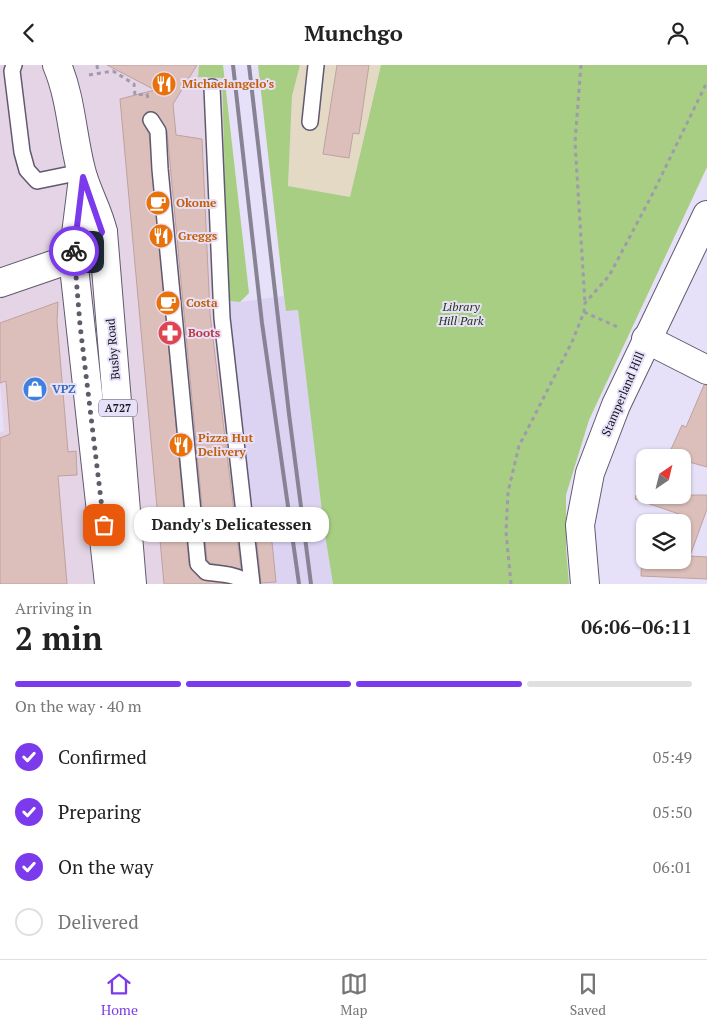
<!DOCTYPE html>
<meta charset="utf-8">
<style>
:root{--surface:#fff;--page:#f6f6f6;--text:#222;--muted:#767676;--line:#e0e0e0;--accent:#7c3aed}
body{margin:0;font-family:"PT Serif",serif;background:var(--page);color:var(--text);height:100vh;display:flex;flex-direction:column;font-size:19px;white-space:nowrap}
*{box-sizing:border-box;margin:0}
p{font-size:16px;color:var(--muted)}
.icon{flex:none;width:28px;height:28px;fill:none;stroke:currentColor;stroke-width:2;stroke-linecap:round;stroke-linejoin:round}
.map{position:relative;height:519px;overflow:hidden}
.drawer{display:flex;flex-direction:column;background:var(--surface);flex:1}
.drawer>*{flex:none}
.needle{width:32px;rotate:35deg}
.tools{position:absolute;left:636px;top:384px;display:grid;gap:10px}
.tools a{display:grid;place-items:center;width:55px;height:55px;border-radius:10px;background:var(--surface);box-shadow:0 1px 4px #0004;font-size:25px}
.pin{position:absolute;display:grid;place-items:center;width:42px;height:42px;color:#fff;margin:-21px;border-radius:10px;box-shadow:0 2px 8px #0006}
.courier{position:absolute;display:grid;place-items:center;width:50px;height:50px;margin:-25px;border:4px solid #7c3aed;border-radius:50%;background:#fff;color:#222;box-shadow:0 1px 6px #0007}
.bubble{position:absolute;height:35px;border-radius:15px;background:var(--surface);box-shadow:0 1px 4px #0004;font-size:16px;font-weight:800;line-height:35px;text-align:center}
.headline em{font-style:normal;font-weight:800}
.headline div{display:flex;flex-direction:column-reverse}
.headline{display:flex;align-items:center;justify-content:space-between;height:85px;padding:0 15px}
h1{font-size:32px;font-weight:800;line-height:38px}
.bar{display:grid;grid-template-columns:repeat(4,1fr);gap:8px 5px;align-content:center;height:60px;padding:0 15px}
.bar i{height:6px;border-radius:4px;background:var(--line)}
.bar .on{background:var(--accent)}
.bar p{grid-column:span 4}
ol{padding:0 15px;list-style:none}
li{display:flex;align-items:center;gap:15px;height:55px}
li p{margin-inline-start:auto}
li .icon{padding:5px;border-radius:50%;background:var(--accent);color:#fff;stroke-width:4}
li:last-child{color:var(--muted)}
li i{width:28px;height:28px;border:2px solid var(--line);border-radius:50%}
header{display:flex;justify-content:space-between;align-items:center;height:65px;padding:0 15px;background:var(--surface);font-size:22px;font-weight:800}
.menu{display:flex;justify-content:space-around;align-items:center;height:70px;border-top:1px solid var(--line);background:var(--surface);font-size:14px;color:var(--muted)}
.menu a{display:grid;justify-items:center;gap:2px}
.menu .on{color:var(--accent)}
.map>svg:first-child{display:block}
.commercial{fill:#e4d4e6}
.industrial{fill:#e3d9c5}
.built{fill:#dcd3f3}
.green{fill:#a7ce82}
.building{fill:#dcbfba;stroke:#bea29e}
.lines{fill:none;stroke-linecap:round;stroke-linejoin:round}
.service-casing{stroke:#605a6f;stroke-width:18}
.minor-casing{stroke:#605a6f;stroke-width:30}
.tertiary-casing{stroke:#605a6f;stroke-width:30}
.primary-casing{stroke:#605a6f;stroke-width:30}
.path{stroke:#9f9aad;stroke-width:3;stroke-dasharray:4 4;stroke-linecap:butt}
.service{stroke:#fff;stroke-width:15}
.minor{stroke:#fff;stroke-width:28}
.tertiary{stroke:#fff;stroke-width:28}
.primary{stroke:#fff;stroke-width:28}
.rail{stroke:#888394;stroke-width:4}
.done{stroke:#5f5b69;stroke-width:5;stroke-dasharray:0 9}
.route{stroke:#7c3aed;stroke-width:6}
.labels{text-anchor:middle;stroke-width:4;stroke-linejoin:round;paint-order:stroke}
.shield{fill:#e7e0f9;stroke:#55515e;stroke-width:1}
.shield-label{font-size:11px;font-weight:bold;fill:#16141c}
.food-label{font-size:12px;font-weight:bold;fill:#c56008;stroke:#e7e0f9;text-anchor:start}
.park-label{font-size:12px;font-style:italic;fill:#1f2f0c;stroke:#e7e0f9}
.health-label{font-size:12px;font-weight:bold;fill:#be3a42;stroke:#e7e0f9;text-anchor:start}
.street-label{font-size:12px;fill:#16141c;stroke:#e7e0f9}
.shop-label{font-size:12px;font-weight:bold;fill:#366cbe;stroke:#e7e0f9;text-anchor:start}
</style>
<header><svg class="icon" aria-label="back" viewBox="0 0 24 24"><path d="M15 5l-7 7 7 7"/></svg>Munchgo<svg class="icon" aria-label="person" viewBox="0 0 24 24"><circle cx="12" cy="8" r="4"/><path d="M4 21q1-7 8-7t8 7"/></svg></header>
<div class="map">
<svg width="707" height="519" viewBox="0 0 707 519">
<rect width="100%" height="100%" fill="#e7e0f9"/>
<!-- commercial -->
<path class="commercial" d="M0,0H199L198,12L222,13L228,225L259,519H0V367L4,366L0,318Z"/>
<!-- industrial -->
<path class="industrial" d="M300,0H381L350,132L288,121L292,31Z"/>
<!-- built -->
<path class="built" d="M284,231L286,246L298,245L324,464L333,519H259L229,236L240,237Z"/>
<!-- green -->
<g class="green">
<path d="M199,0H223L249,228L240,237L229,236L228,225L222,13L198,12Z"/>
<path d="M258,0H300L292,31L288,121L350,132L381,0H707V102L589,355L566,430V483L569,519H333L324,464L298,245L286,246L284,231Z"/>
</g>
<!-- building -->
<g class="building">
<path d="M107,0H197L173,39L176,70L202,74L210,249L241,504L210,498L207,495L167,66L155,47H146L142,56L149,69L189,500L200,514L226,519H164L120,34L155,25Z"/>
<path d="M337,0H369L359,69L353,68L349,93L323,89Z"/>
<path d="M58,237L57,256L68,387L76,386L77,410L58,411L67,519H0V373L10,369L6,316L0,318V258Z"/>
<path d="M704,320H707V402L682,395V392L668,391L682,360L686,362Z"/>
<path d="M636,430H707V444L690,491L707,492V514L641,511L642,488L645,489V495H682V450L635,434Z"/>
<path d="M270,457L276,517L261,518L255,458Z"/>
</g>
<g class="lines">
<defs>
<g id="service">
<path d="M14,0L12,6L22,87L27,105L37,116L81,107"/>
<path d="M212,22L222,253L252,519"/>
<path d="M151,55L158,66L160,104L198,499L206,507C220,509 238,509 249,519"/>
<path d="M310,57L316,0"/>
</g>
<g id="minor">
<path d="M646,274L707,305"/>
<path d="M585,519L580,460L590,408L616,340L707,150"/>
</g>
<path id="tertiary" d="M0,218L73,193L92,182L103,167"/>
<g id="primary">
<path d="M57,0C71,33 72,70 81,105C86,126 98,145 103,167L132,519"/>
<path d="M83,113L73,193L109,519"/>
</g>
</defs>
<!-- service casing -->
<use href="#service" class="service-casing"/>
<!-- minor casing -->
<use href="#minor" class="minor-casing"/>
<!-- tertiary casing -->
<use href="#tertiary" class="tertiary-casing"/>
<!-- primary casing -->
<use href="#primary" class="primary-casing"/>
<!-- path -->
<g class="path">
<path d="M97,0L98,8"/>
<path d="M581,0L575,77L585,238"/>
<path d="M89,10L113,6L134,19L135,30L147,29L148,33"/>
<path d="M584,247L620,263"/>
<path d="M511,519L506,467L508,427L519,381L572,277L584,247L585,238L609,211L653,128L707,17"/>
</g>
<!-- service -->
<use href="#service" class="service"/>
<!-- minor -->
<use href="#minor" class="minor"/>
<!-- tertiary -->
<use href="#tertiary" class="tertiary"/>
<!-- primary -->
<use href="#primary" class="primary"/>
<!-- rail -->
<g class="rail">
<path d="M233,0L262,258L299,519"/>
<path d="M249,0L289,349L311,519"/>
</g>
</g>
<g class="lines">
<!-- done -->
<path class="done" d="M74,186L80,260L104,460"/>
<!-- route -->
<path class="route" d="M74,186L83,112L102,167L92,182L83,187"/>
</g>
<!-- icons -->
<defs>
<symbol id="restaurant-disc" viewBox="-11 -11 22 22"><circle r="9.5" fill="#e8710a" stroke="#e7e0f9"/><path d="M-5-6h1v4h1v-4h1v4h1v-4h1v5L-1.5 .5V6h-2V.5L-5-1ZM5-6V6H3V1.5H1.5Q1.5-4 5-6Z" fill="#fff"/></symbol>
<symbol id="cafe-disc" viewBox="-11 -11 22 22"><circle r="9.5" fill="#e8710a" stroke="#e7e0f9"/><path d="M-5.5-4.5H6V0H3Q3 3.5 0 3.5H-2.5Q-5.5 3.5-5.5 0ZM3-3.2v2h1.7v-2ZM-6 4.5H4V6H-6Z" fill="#fff"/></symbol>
<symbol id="pharmacy-disc" viewBox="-11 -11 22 22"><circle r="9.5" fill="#e0444e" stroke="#e7e0f9"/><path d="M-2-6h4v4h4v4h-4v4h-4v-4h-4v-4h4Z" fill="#fff"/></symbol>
<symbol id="shop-disc" viewBox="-11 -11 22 22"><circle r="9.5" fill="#3f7fe0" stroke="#e7e0f9"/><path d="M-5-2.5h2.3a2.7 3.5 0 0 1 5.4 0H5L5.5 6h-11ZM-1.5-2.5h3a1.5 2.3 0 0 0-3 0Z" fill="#fff"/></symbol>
</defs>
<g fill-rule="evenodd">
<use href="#restaurant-disc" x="150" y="5" width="28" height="28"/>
<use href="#cafe-disc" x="144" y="124" width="28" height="28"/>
<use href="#restaurant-disc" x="147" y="157" width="28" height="28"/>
<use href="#cafe-disc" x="154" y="224" width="28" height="28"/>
<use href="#pharmacy-disc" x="156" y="254" width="28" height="28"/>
<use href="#shop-disc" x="21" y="310" width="28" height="28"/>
<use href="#restaurant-disc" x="167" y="366" width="28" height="28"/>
</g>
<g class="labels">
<!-- shield labels -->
<rect class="shield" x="99" y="334.5" width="38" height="17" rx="4"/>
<g class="shield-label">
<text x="118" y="347">A727</text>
</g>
<!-- food labels -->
<g class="food-label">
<text x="182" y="23">Michaelangelo's</text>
<text x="176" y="142">Okome</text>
<text x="178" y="175">Greggs</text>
<text x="186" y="242">Costa</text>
<text x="198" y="377">Pizza Hut<tspan x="198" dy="14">Delivery</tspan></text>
</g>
<!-- park labels -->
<g class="park-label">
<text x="461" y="246">Library<tspan x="461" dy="14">Hill Park</tspan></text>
</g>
<!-- health labels -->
<g class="health-label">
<text x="188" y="272">Boots</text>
</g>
<!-- street labels -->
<g class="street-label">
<text transform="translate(113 284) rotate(-95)" y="4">Busby Road</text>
<text transform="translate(623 329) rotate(-67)" y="4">Stamperland Hill</text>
</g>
<!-- shop labels -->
<g class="shop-label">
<text x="52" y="328">VPZ</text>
</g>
</g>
</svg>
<div class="tools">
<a><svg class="needle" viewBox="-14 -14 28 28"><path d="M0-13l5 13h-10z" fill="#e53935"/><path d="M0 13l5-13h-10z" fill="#767676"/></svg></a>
<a><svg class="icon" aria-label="layers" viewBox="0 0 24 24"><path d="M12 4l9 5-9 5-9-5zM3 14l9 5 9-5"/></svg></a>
</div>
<div class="pin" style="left:104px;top:460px;background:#ea580c"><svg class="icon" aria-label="bag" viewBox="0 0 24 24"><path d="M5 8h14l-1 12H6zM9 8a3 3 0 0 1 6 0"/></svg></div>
<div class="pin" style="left:83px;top:187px;background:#1f2937"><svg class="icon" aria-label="home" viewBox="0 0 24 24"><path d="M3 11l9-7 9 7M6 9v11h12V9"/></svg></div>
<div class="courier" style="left:74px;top:186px"><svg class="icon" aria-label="bike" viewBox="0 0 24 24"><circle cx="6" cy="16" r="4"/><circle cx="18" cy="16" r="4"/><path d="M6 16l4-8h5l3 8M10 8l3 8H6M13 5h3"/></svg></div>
<div class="bubble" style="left:134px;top:442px;width:195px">Dandy's Delicatessen</div>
</div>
<section class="drawer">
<div class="headline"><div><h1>2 min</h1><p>Arriving in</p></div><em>06:06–06:11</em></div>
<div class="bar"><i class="on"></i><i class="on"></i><i class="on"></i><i></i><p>On the way · 40 m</p></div>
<ol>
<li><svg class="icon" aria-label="check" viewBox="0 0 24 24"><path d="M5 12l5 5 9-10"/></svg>Confirmed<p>05:49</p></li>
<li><svg class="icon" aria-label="check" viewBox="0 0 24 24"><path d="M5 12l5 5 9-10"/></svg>Preparing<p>05:50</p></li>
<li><svg class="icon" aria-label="check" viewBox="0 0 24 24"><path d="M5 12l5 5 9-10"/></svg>On the way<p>06:01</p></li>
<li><i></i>Delivered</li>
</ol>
</section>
<nav class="menu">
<a class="on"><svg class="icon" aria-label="home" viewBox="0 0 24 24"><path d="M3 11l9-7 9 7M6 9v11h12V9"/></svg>Home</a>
<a><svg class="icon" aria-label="map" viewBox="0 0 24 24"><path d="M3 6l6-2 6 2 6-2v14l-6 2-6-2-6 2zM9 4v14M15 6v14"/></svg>Map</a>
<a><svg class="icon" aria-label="saved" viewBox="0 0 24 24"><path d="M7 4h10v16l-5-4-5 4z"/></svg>Saved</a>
</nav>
